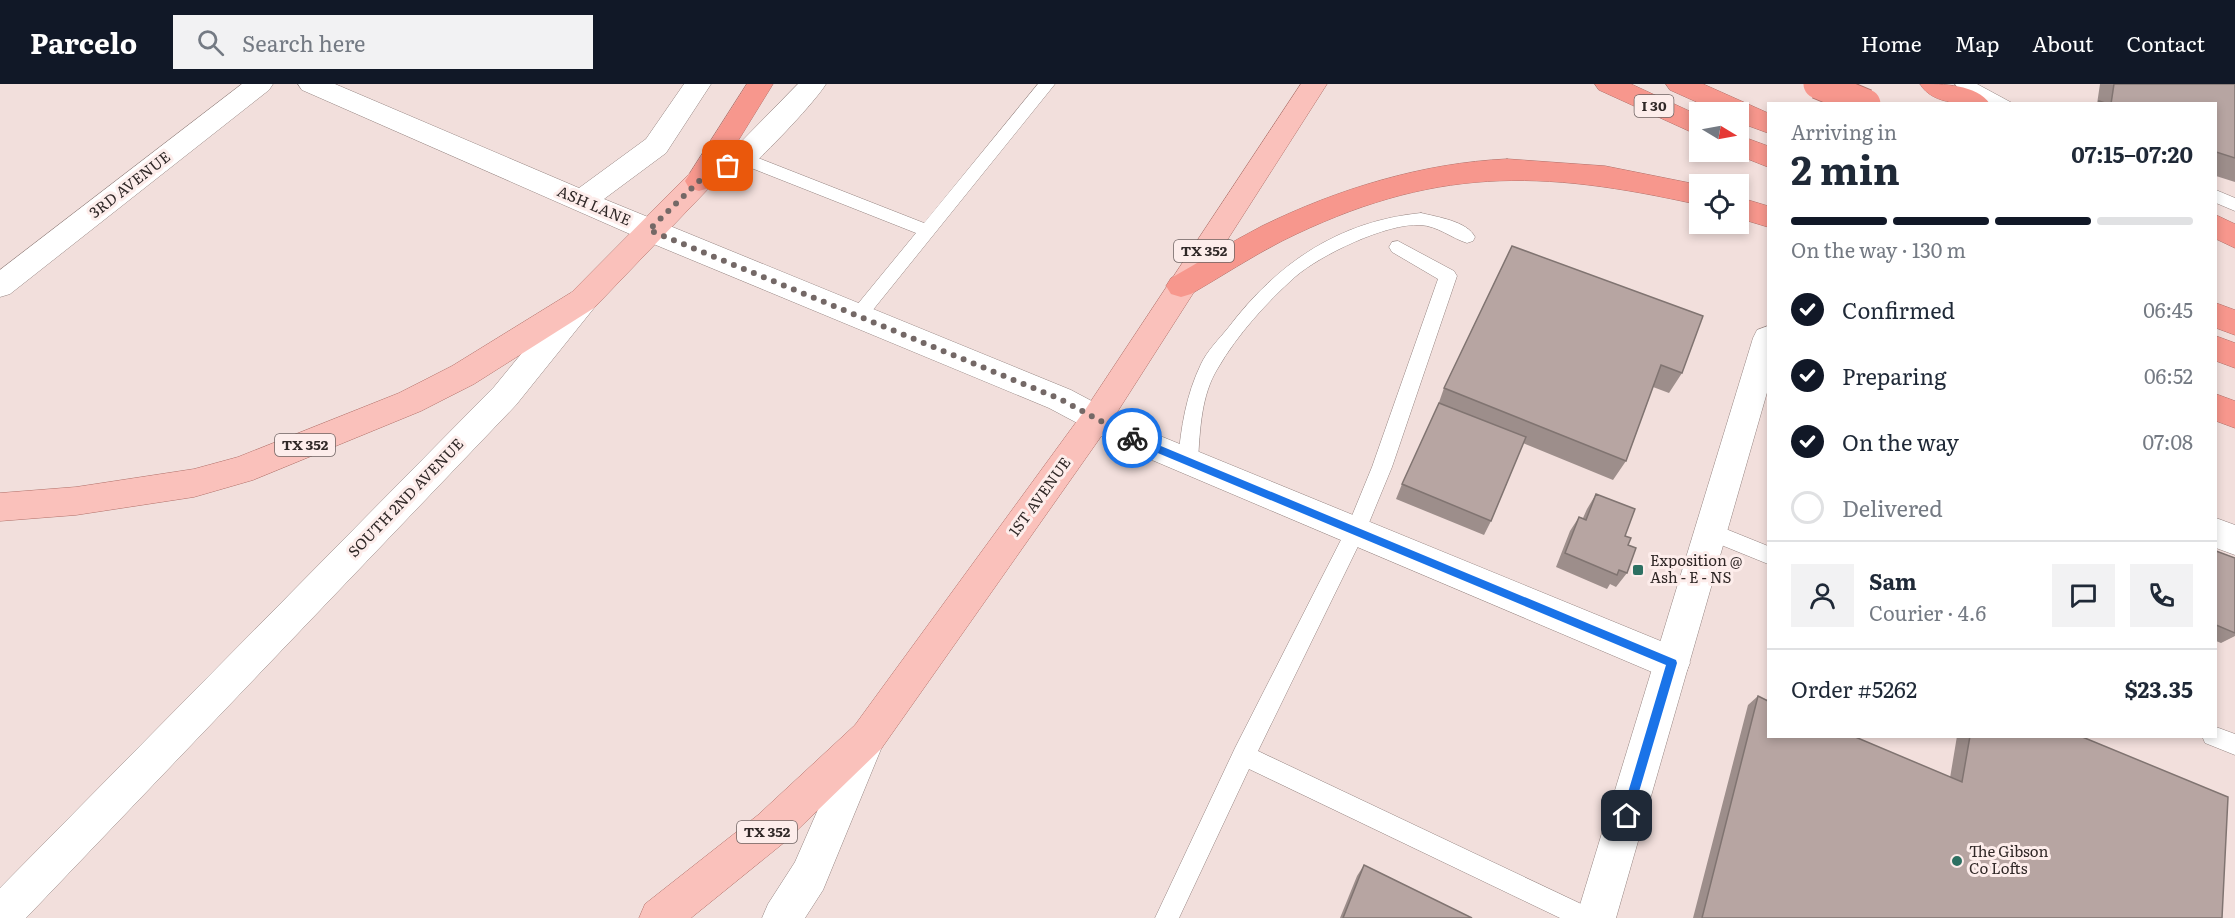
<!DOCTYPE html>
<meta charset="utf-8">
<style>
:root{--surface:#fff;--page:#f2f2f3;--text:#1f2937;--muted:#747a83;--line:#e0e1e3;--accent:#111827}
body{margin:0;font-family:Literata,serif;background:var(--page);color:var(--text);height:100vh;display:flex;flex-direction:column;font-size:22px;white-space:nowrap}
*{box-sizing:border-box;margin:0}
p{font-size:20px;color:var(--muted)}
.icon{flex:none;width:33px;height:33px;fill:none;stroke:currentColor;stroke-width:2;stroke-linecap:round;stroke-linejoin:round}
.map{position:relative;flex:1;overflow:hidden}
.sheet{position:absolute;left:1767px;top:18px;width:450px;height:636px;display:flex;flex-direction:column;background:var(--surface);border-radius:0px;box-shadow:0 3px 9px #0003}
.sheet>*{flex:none}
.needle{width:39px;rotate:100deg}
.fabs{position:absolute;left:1689px;top:18px;display:grid;gap:12px}
.fabs a{display:grid;place-items:center;width:60px;height:60px;border-radius:0px;background:var(--surface);box-shadow:0 3px 9px #0003;font-size:30px}
.pin{position:absolute;display:grid;place-items:center;width:51px;height:51px;color:#fff;margin:-26px;border-radius:12px;box-shadow:0 3px 9px #0006}
.courier{position:absolute;display:grid;place-items:center;width:60px;height:60px;margin:-30px;border:4px solid #1a73e8;border-radius:50%;background:#fff;color:#222;box-shadow:0 2px 8px #0007}
.head em{font-style:normal;font-weight:700}
.head div{display:flex;flex-direction:column-reverse}
.head{display:flex;align-items:center;justify-content:space-between;height:102px;padding:0 24px}
h1{font-size:39px;font-weight:700;line-height:45px}
.bar{display:grid;grid-template-columns:repeat(4,1fr);gap:9px 6px;align-content:center;height:72px;padding:0 24px}
.bar i{height:8px;border-radius:4px;background:var(--line)}
.bar .current{background:var(--accent)}
.bar p{grid-column:span 4}
.line{display:flex;align-items:center;gap:15px;padding:0 24px;border-top:2px solid var(--line)}
.line div{flex:1}
.round{display:grid;place-items:center;flex:none;width:63px;height:63px;border-radius:0px;background:var(--page)}
ol{padding:0 24px;list-style:none}
li{display:flex;align-items:center;gap:18px;height:66px}
li p{margin-inline-start:auto}
li .icon{padding:6px;border-radius:50%;background:var(--accent);color:#fff;stroke-width:4}
li:last-child{color:var(--muted)}
li i{width:33px;height:33px;border:3px solid var(--line);border-radius:50%}
header{display:flex;align-items:center;gap:36px;box-sizing:border-box;height:84px;padding:0 30px;background:var(--accent);color:#fff}
header strong{font-size:28px}
nav{display:flex;gap:33px;margin-inline-start:auto;font-size:21px}
.search{width:420px;height:54px;background:var(--page);display:flex;align-items:center;gap:15px;box-sizing:border-box;padding:0 21px;border-radius:0px;color:var(--muted);font-size:22px}
.map>svg:first-child{display:block}
.lines{fill:none;stroke-linecap:round;stroke-linejoin:round}
.service-casing{stroke:#958481;stroke-width:1}
.minor-casing{stroke:#958481;stroke-width:1}
.secondary-casing{stroke:#958481;stroke-width:1}
.primary-casing{stroke:#b17069;stroke-width:1}
.motorway-casing{stroke:#b17069;stroke-width:1}
.service{fill:#fff;fill-rule:evenodd}
.minor{fill:#fff;fill-rule:evenodd}
.secondary{fill:#fff;fill-rule:evenodd}
.primary{fill:#fac1bb;fill-rule:evenodd}
.motorway{fill:#f7978d;fill-rule:evenodd}
.motorway-bridge-casing{stroke:#b17069;stroke-width:31;stroke-linecap:butt}
.motorway-bridge{stroke:#f7978d;stroke-width:29}
.wall{fill:#9d8e8b}
.building{fill:#b7a5a2;stroke:#807471;stroke-width:1.5}
.route{fill:#1a73e8}
.done{stroke:#746866;stroke-width:6;stroke-dasharray:0 10.8}
.poi-dot{fill:#2d7062;stroke:#fdedeb;stroke-width:2}
.labels{text-anchor:middle;stroke-width:6;stroke-linejoin:round;paint-order:stroke}
.shield{fill:#fdedeb;stroke:#6e6362;stroke-width:1.5}
.shield-label{font-size:14px;font-weight:bold;fill:#302827}
.street-label{font-size:15px;fill:#302827;stroke:#fdedeb}
.poi-label{font-size:15px;fill:#302827;stroke:#fdedeb;text-anchor:start}
</style>
<header>
<strong>Parcelo</strong>
<div class="search"><svg class="icon" aria-label="search" viewBox="0 0 24 24"><circle cx="10" cy="10" r="6"/><path d="M15 15l6 6"/></svg>Search here</div>
<nav><a>Home</a><a>Map</a><a>About</a><a>Contact</a></nav>
</header>
<div class="map">
<svg width="2235" height="834" viewBox="0 0 2235 834">
<rect width="100%" height="100%" fill="#f2dfdc"/>
<g class="lines">
<defs>
<g id="service">
<path d="M1038,0H1055L864,237H852L849,232L852,227L916,149L736,78L734,74L736,70H748L924,139Z"/>
<path d="M1955,0H1977L2014,20H1991L1958,4Z"/>
<path d="M2216,106L2235,114V127L2216,119Z"/>
<path d="M1421,129C1437,133 1467,137 1475,153L1473,157L1467,159C1451,154 1438,142 1420,141C1387,139 1320,171 1295,193C1267,218 1237,251 1218,284C1201,311 1200,346 1198,377L1195,383L1188,385L1181,383L1178,377C1181,343 1186,311 1201,280C1207,267 1219,255 1228,244C1277,179 1339,137 1421,129Z"/>
<path d="M1398,157L1454,187L1457,192L1392,383L1366,446L1258,667L1594,826L1598,834H1560L1249,685L1179,834H1155L1235,664L1347,444L1372,383L1438,195L1392,168L1389,163L1392,158Z"/>
<path d="M1711,439L1768,462V480L1704,454L1701,448L1704,442Z"/>
<path d="M2216,643L2235,650V671L2205,659L2202,652H2216Z"/>
</g>
<g id="minor">
<path d="M242,0H273L269,6L10,210L0,213V186Z"/>
<path d="M298,0H335L579,104L646,55L684,0H711L666,69L604,115L1071,306L1148,347L1685,567L1690,579L1685,591L1672,595L1659,591L1126,365L1049,324L639,154L302,6Z"/>
<path d="M2216,434L2235,441V471L2216,464Z"/>
</g>
<g id="secondary">
<path d="M798,0H826C814,19 771,64 753,80C739,91 706,109 689,104L685,97L689,90L732,67Z"/>
<path d="M583,205L594,208L598,216L594,224L516,321L26,834H0V804L494,303L572,208Z"/>
<path d="M1768,242V305L1616,834H1576L1753,254L1757,246Z"/>
<path d="M868,635L881,641L886,653L823,806L805,834H762L768,820L795,778L855,641Z"/>
</g>
<g id="primary">
<path d="M1301,0H1327L1107,344L881,665L786,757L691,834H639L645,820L758,731L855,641L1085,326Z"/>
<path d="M699,87L709,90L713,97L709,104L594,224L474,300L421,327L253,396L194,413L76,431L0,437V409L76,403L194,385L238,373L399,309L452,282L572,208L689,90Z"/>
</g>
<g id="motorway">
<path d="M747,0H773L709,104L699,107L689,104L685,97Z"/>
<path d="M1595,0H1631L1700,32V52L1599,6Z"/>
<path d="M1666,0H1703L1768,29V49L1738,38V28H1719L1670,6Z"/>
<path d="M1920,0C1942,0 1977,0 1990,20C1967,20 1933,22 1920,0Z"/>
<path d="M1738,51L1768,62V83L1730,68H1738Z"/>
<path d="M1507,75L1605,82L1700,101V121C1539,85 1433,82 1282,157C1251,173 1222,192 1191,210L1181,213L1171,210L1166,202L1171,194C1201,177 1231,158 1262,142C1338,105 1422,79 1507,75Z"/>
<path d="M1738,113L1768,122V143L1738,134Z"/>
<path d="M2216,131L2235,140V164L2216,155Z"/>
<path d="M2216,219L2235,226V251L2216,244Z"/>
<path d="M2216,252L2235,259V284L2216,277Z"/>
<path d="M2216,310L2235,317V344L2216,337Z"/>
</g>
</defs>
<!-- service casing -->
<use href="#service" class="service-casing"/>
<!-- minor casing -->
<use href="#minor" class="minor-casing"/>
<!-- secondary casing -->
<use href="#secondary" class="secondary-casing"/>
<!-- primary casing -->
<use href="#primary" class="primary-casing"/>
<!-- motorway casing -->
<use href="#motorway" class="motorway-casing"/>
<!-- service -->
<use href="#service" class="service"/>
<!-- minor -->
<use href="#minor" class="minor"/>
<!-- secondary -->
<use href="#secondary" class="secondary"/>
<!-- primary -->
<use href="#primary" class="primary"/>
<!-- motorway -->
<use href="#motorway" class="motorway"/>
<defs>
<path id="motorway-bridge" d="M1818,0L1866,20"/>
</defs>
<!-- motorway-bridge casing -->
<use href="#motorway-bridge" class="motorway-bridge-casing"/>
<!-- motorway-bridge -->
<use href="#motorway-bridge" class="motorway-bridge"/>
</g>
<!-- wall -->
<g class="wall">
<path d="M2100,0H2235V98L2216,92V20H2097Z"/>
<path d="M1512,162L1682,289L1669,309L1653,303L1626,377L1613,396L1523,359L1491,437L1484,451L1396,415L1402,400L1437,324L1444,304Z"/>
<path d="M1596,410L1625,452L1628,461L1627,489L1616,503L1610,500L1607,505L1556,483L1570,447L1579,433L1583,434L1587,425Z"/>
<path d="M2216,467L2235,474V552L2221,559L2216,557Z"/>
<path d="M1758,612L1950,694L1957,652H2080L2222,834H1693L1748,621Z"/>
<path d="M1364,781L1472,834H1340L1357,792Z"/>
</g>
<!-- building -->
<g class="building">
<path d="M2114,0H2235V74L2216,68V20H2111Z"/>
<path d="M2099,17L2108,20H2099Z"/>
<path d="M1512,162L1703,232L1682,289L1661,281L1626,377L1444,304Z"/>
<path d="M1439,319L1526,353L1491,437L1402,400Z"/>
<path d="M1596,410L1635,425L1625,452L1631,454L1628,461L1636,464L1627,489L1619,486L1617,491L1565,469L1579,433L1586,436Z"/>
<path d="M2216,467L2235,474V549L2216,541Z"/>
<path d="M1758,612L1768,617V652H1853L1962,698L1970,652H2080L2228,713L2222,834H1702Z"/>
<path d="M1364,781L1472,834H1343Z"/>
</g>
<!-- route -->
<path class="route" d="M1132,350L1676,576L1677,579L1631,735H1623L1621,732L1666,581L1129,357L1127,354Z"/>
<g class="lines">
<!-- done -->
<path class="done" d="M728,82L699,97L649,146L1060,315L1132,354"/>
</g>
<!-- markers -->
<g class="poi-dot">
<rect x="1632" y="480" width="12" height="12" rx="3"/>
<circle cx="1957" cy="777" r="6"/>
</g>
<g class="labels">
<!-- shield labels -->
<g class="shield">
<rect x="1634.5" y="11" width="39" height="22" rx="4.5"/>
<rect x="1174" y="156" width="60" height="22" rx="4.5"/>
<rect x="275" y="350" width="60" height="22" rx="4.5"/>
<rect x="737" y="737" width="60" height="22" rx="4.5"/>
</g>
<g class="shield-label">
<text x="1654" y="27">I 30</text>
<text x="1204" y="172">TX 352</text>
<text x="305" y="366">TX 352</text>
<text x="767" y="753">TX 352</text>
</g>
<!-- street labels -->
<g class="street-label">
<text transform="translate(130 101) rotate(-38)" y="5">3RD AVENUE</text>
<text transform="translate(594 122) rotate(23)" y="5">ASH LANE</text>
<text transform="translate(1040 413) rotate(-54)" y="5">1ST AVENUE</text>
<text transform="translate(406 414) rotate(-46)" y="5">SOUTH 2ND AVENUE</text>
</g>
<!-- poi labels -->
<g class="poi-label">
<text x="1650" y="482">Exposition @<tspan x="1650" dy="17">Ash - E - NS</tspan></text>
<text x="1969" y="773">The Gibson<tspan x="1969" dy="17">Co Lofts</tspan></text>
</g>
</g>
</svg>
<div class="fabs">
<a><svg class="needle" viewBox="-14 -14 28 28"><path d="M0-13l5 13h-10z" fill="#e53935"/><path d="M0 13l5-13h-10z" fill="#747a83"/></svg></a>
<a><svg class="icon" aria-label="locate" viewBox="0 0 24 24"><circle cx="12" cy="12" r="6"/><path d="M12 2v4M12 18v4M2 12h4M18 12h4"/></svg></a>
</div>
<div class="pin" style="left:728px;top:82px;background:#ea580c"><svg class="icon" aria-label="bag" viewBox="0 0 24 24"><path d="M5 8h14l-1 12H6zM9 8a3 3 0 0 1 6 0"/></svg></div>
<div class="pin" style="left:1627px;top:732px;background:#1f2937"><svg class="icon" aria-label="home" viewBox="0 0 24 24"><path d="M3 11l9-7 9 7M6 9v11h12V9"/></svg></div>
<div class="courier" style="left:1132px;top:354px"><svg class="icon" aria-label="bike" viewBox="0 0 24 24"><circle cx="6" cy="16" r="4"/><circle cx="18" cy="16" r="4"/><path d="M6 16l4-8h5l3 8M10 8l3 8H6M13 5h3"/></svg></div>
<section class="sheet">
<div class="head"><div><h1>2 min</h1><p>Arriving in</p></div><em>07:15–07:20</em></div>
<div class="bar"><i class="current"></i><i class="current"></i><i class="current"></i><i></i><p>On the way · 130 m</p></div>
<ol>
<li><svg class="icon" aria-label="check" viewBox="0 0 24 24"><path d="M5 12l5 5 9-10"/></svg>Confirmed<p>06:45</p></li>
<li><svg class="icon" aria-label="check" viewBox="0 0 24 24"><path d="M5 12l5 5 9-10"/></svg>Preparing<p>06:52</p></li>
<li><svg class="icon" aria-label="check" viewBox="0 0 24 24"><path d="M5 12l5 5 9-10"/></svg>On the way<p>07:08</p></li>
<li><i></i>Delivered</li>
</ol>
<div class="line" style="height:108px"><a class="round"><svg class="icon" aria-label="person" viewBox="0 0 24 24"><circle cx="12" cy="8" r="4"/><path d="M4 21q1-7 8-7t8 7"/></svg></a><div><b>Sam</b><p>Courier · 4.6</p></div><a class="round"><svg class="icon" aria-label="chat" viewBox="0 0 24 24"><path d="M4 5h16v11H9l-5 4z"/></svg></a><a class="round"><svg class="icon" aria-label="phone" viewBox="0 0 24 24"><path d="M5 4h4l2 5-3 2q2 4 5 5l2-3 5 2v4C11 20 4 13 5 4z"/></svg></a></div>
<div class="line" style="height:78px"><div>Order #5262</div><b>$23.35</b></div>
</section>
</div>
